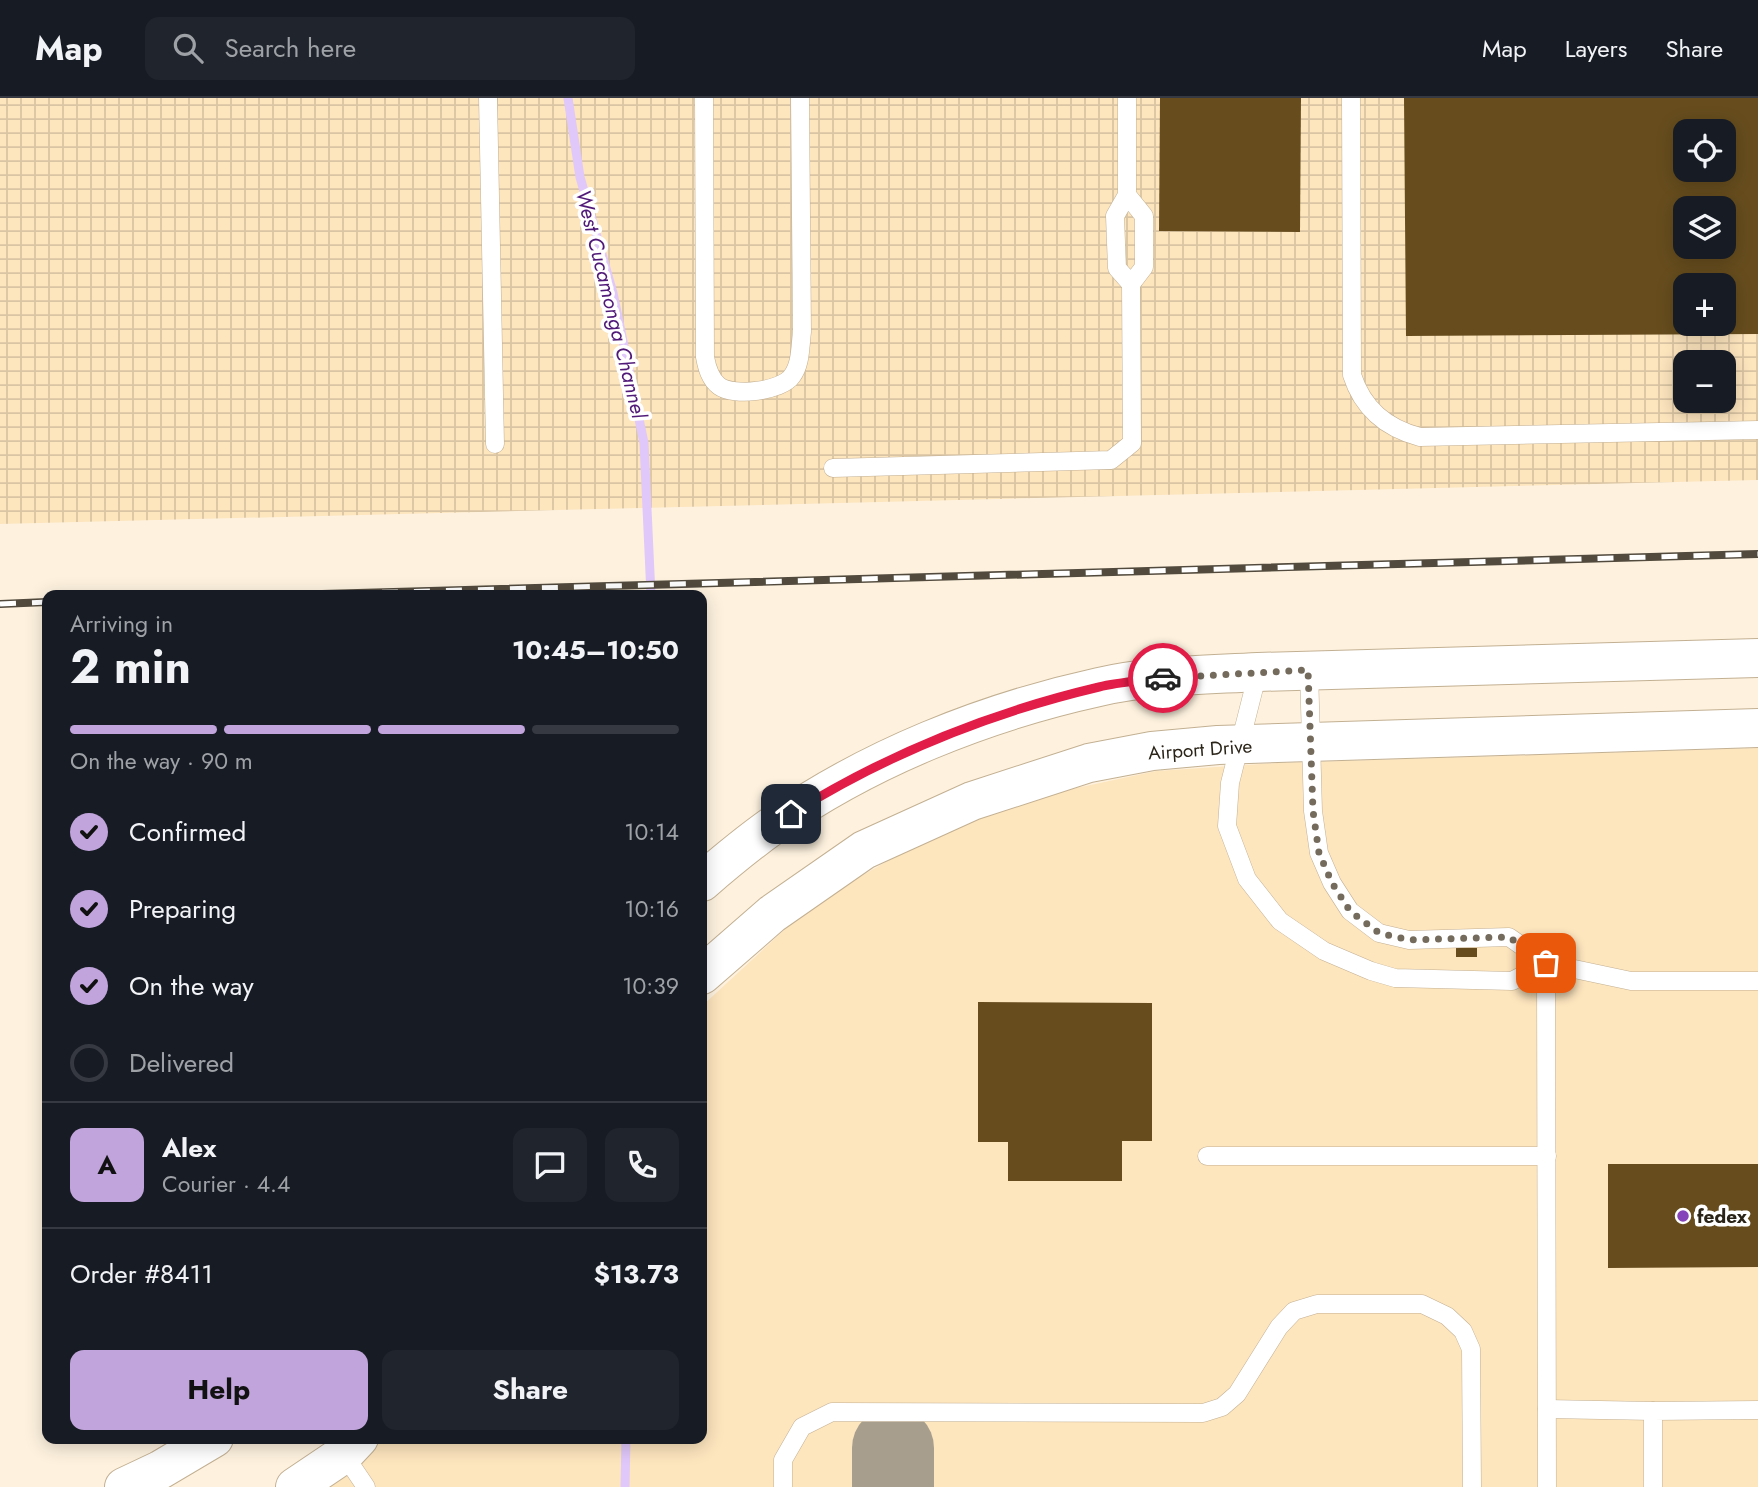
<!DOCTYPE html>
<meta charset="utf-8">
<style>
:root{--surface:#171b24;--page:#20242c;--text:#f1f3f6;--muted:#9ea1a6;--line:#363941;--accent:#c0a4db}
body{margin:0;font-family:Jost,sans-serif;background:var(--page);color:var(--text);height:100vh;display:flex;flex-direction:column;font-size:26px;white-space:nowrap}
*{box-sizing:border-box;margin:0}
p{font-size:23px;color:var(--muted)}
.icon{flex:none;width:38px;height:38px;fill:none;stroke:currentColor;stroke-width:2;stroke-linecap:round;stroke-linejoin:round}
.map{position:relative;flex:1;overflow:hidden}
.panel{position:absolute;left:42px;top:492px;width:665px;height:854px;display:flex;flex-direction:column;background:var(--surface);border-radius:14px;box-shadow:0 4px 18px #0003}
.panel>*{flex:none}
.buttons{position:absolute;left:1673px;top:21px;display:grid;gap:14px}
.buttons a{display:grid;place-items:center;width:63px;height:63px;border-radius:14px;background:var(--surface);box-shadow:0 4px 18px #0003;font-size:35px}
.pin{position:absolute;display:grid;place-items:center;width:60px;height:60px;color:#fff;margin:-30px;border-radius:14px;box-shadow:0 4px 10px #0006}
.courier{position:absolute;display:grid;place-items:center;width:70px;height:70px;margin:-35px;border:5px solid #e11d48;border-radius:50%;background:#fff;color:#222;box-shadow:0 2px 9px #0007}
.head em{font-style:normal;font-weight:700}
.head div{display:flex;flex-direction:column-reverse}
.head{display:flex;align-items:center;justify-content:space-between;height:119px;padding:0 28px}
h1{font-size:46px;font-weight:700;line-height:52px}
.bar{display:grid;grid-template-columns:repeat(4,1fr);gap:10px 7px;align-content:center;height:84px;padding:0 28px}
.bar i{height:9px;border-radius:5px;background:var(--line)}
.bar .current{background:var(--accent)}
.bar p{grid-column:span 4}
.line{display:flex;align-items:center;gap:18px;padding:0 28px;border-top:2px solid var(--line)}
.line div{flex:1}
.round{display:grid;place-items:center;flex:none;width:74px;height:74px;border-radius:14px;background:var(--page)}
ol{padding:0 28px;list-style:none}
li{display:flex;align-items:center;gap:21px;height:77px}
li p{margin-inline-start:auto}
li .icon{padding:7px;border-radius:50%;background:var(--accent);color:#111;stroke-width:4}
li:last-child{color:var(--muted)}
li i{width:38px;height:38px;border:4px solid var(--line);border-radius:50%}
.action{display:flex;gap:14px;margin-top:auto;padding:14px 28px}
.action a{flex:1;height:80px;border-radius:14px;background:var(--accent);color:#111;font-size:28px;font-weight:700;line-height:80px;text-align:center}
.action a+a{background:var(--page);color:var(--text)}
header{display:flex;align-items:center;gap:42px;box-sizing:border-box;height:98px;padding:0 35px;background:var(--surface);border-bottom:2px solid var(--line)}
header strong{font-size:33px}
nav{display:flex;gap:38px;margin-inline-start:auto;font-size:24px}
.search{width:490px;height:63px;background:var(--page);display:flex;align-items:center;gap:18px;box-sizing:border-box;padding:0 24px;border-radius:14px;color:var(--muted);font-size:26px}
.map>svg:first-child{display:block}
.built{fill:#fde5be}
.industrial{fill:url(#industrial-grid);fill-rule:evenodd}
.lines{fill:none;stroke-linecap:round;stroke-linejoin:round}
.stream{stroke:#e0c8fa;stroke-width:9}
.taxiway{stroke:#a89e8e;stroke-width:82}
.building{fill:#674d1e;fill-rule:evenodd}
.lane-casing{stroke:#c3b092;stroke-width:19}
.secondary-casing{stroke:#c3b092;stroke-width:40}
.lane{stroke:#fff;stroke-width:18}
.secondary{stroke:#fff;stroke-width:38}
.rail-casing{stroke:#524a3d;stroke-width:8}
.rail{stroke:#fff;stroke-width:5;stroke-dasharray:16;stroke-linecap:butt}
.done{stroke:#746b5d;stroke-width:7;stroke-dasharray:0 12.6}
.route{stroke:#e11d48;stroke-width:9}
.poi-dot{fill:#8544b9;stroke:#fff;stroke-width:2.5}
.labels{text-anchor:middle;stroke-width:7;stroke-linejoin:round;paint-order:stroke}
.street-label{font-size:19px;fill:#2a2317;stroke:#fff}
.poi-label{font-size:19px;font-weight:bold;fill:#2a2317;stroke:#fff;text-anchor:start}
.water-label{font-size:21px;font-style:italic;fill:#501978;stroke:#fff}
</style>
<header>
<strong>Map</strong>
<div class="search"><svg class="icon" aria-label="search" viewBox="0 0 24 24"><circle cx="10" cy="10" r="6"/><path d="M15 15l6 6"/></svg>Search here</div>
<nav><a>Map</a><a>Layers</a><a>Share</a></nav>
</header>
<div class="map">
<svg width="1758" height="1389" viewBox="0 0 1758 1389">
<defs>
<pattern id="industrial-grid" width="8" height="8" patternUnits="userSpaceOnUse" patternTransform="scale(1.75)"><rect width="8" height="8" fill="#fde5be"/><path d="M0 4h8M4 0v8" fill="none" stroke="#d9c4a3"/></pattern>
</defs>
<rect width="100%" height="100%" fill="#fef2df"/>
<!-- built -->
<path class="built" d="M1758,650V1389H326L381,1341L702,1340V908L795,822L840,790L907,752L982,718L1067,692L1156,673L1277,665Z"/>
<!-- industrial -->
<path class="industrial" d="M0,0H1758V382L0,426ZM1685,33H1724V72H1685ZM1685,110H1724V149H1685ZM1685,187H1724V226H1685ZM1685,264H1724V303H1685Z"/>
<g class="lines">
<!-- stream -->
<g class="stream">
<path d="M568,0L580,79L613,195L644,345L651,497"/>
<path d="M625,1389L626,1340"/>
</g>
<!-- taxiway -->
<path class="taxiway" d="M893,1389V1350"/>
</g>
<!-- building -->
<g class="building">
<path d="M1160,0H1301L1300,134L1159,133Z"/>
<path d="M1404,0H1758V236L1406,238ZM1685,33H1724V72H1685ZM1685,110H1724V149H1685ZM1685,187H1724V226H1685Z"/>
<rect x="1456" y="850" width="21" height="9"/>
<path d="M978,904L1152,905V1043H1122V1083H1008V1044H978Z"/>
<path d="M1608,1066H1758V1169L1608,1170Z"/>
</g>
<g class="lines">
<defs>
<g id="lane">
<path d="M488,0L495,346"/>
<path d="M704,0L705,259C707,270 710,281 719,288C734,299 782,293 792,278C801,266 800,249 802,234L800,0"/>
<path d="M1127,0V97L1115,118L1117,170L1131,186L1144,169V118L1127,97"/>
<path d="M1351,0L1352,277C1363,311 1386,330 1420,339L1758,332"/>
<path d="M833,370L1111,362L1132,345L1131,186"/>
<path d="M1309,572L1313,713L1319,755L1332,785L1350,813L1379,835L1409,842L1509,839L1546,865L1631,883H1758"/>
<path d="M1258,574L1230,685L1227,728L1247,781L1280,823L1324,853L1371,873L1395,880L1512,883L1546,865"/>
<path d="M1546,865L1547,1389"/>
<path d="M1207,1058H1547"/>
<path d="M1547,1311L1653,1313"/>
<path d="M341,1352L366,1389"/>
<path d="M783,1389V1362L802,1329L832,1314L1203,1315L1222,1309L1237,1296L1279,1229L1294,1213L1317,1206H1422L1447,1218L1463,1233L1471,1251L1472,1389"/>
<path d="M1653,1389V1313L1758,1312"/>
</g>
<g id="secondary">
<path d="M702,784C724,765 748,745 772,728C869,660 985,614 1099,589C1151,577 1206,577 1258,574L1758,560"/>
<path d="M702,877L772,816L864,752L972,703L1089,665L1152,653L1218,647L1758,630"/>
<path d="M124,1389L160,1372L214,1340"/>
<path d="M295,1389L344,1356L359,1340"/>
</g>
</defs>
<!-- lane casing -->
<use href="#lane" class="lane-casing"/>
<!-- secondary casing -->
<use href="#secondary" class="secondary-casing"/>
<!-- lane -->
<use href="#lane" class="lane"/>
<!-- secondary -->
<use href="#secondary" class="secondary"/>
<defs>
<g id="rail">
<path d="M286,497L1758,456"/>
<path d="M0,506L47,504"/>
</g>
</defs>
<!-- rail casing -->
<use href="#rail" class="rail-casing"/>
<!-- rail -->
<use href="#rail" class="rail"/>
</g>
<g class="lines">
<!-- done -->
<path class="done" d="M1163,580L1308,572L1313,713L1319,755L1332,785L1350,813L1379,835L1409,842L1509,839L1546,865"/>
<!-- route -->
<path class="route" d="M791,716C887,656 989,615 1099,589C1119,584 1142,583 1163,580"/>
</g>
<!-- markers -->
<circle class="poi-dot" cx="1683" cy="1118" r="7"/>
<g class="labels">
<!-- street labels -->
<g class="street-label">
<text transform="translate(1200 651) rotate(-4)" y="7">Airport Drive</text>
</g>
<!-- poi labels -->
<g class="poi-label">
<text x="1697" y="1125">fedex</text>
</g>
<!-- water labels -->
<g class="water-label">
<text transform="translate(611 206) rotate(76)" y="7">West Cucamonga Channel</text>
</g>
</g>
</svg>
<div class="buttons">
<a><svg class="icon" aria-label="locate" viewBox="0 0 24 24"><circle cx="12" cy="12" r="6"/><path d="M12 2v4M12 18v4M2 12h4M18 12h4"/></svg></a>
<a><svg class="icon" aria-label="layers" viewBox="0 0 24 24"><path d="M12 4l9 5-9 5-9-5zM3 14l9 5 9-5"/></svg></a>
<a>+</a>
<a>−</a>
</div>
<div class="pin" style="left:1546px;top:865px;background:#ea580c"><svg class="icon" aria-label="bag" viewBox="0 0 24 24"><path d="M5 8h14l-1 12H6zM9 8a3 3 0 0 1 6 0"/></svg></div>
<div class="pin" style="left:791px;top:716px;background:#1f2937"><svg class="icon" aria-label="home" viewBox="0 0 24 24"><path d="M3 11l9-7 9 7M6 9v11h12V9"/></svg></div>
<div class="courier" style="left:1163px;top:580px"><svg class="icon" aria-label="car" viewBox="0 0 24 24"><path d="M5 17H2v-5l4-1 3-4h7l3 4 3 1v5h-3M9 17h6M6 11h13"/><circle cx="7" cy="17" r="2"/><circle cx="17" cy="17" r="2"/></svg></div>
<section class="panel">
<div class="head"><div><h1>2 min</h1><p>Arriving in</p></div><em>10:45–10:50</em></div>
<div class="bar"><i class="current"></i><i class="current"></i><i class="current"></i><i></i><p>On the way · 90 m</p></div>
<ol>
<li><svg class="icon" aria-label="check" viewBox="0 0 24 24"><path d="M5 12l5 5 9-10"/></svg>Confirmed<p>10:14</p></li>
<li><svg class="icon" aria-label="check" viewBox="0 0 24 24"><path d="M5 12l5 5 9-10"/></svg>Preparing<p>10:16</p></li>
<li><svg class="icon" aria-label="check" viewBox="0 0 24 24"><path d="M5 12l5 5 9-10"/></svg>On the way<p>10:39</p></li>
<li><i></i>Delivered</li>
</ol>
<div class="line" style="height:126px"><b class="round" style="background:var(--accent);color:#111">A</b><div><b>Alex</b><p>Courier · 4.4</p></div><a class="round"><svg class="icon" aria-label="chat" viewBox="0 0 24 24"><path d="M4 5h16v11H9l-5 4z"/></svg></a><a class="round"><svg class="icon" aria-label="phone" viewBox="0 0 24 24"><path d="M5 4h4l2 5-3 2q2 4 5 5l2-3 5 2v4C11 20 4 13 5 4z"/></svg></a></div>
<div class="line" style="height:91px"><div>Order #8411</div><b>$13.73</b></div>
<div class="action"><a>Help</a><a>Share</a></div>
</section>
</div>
